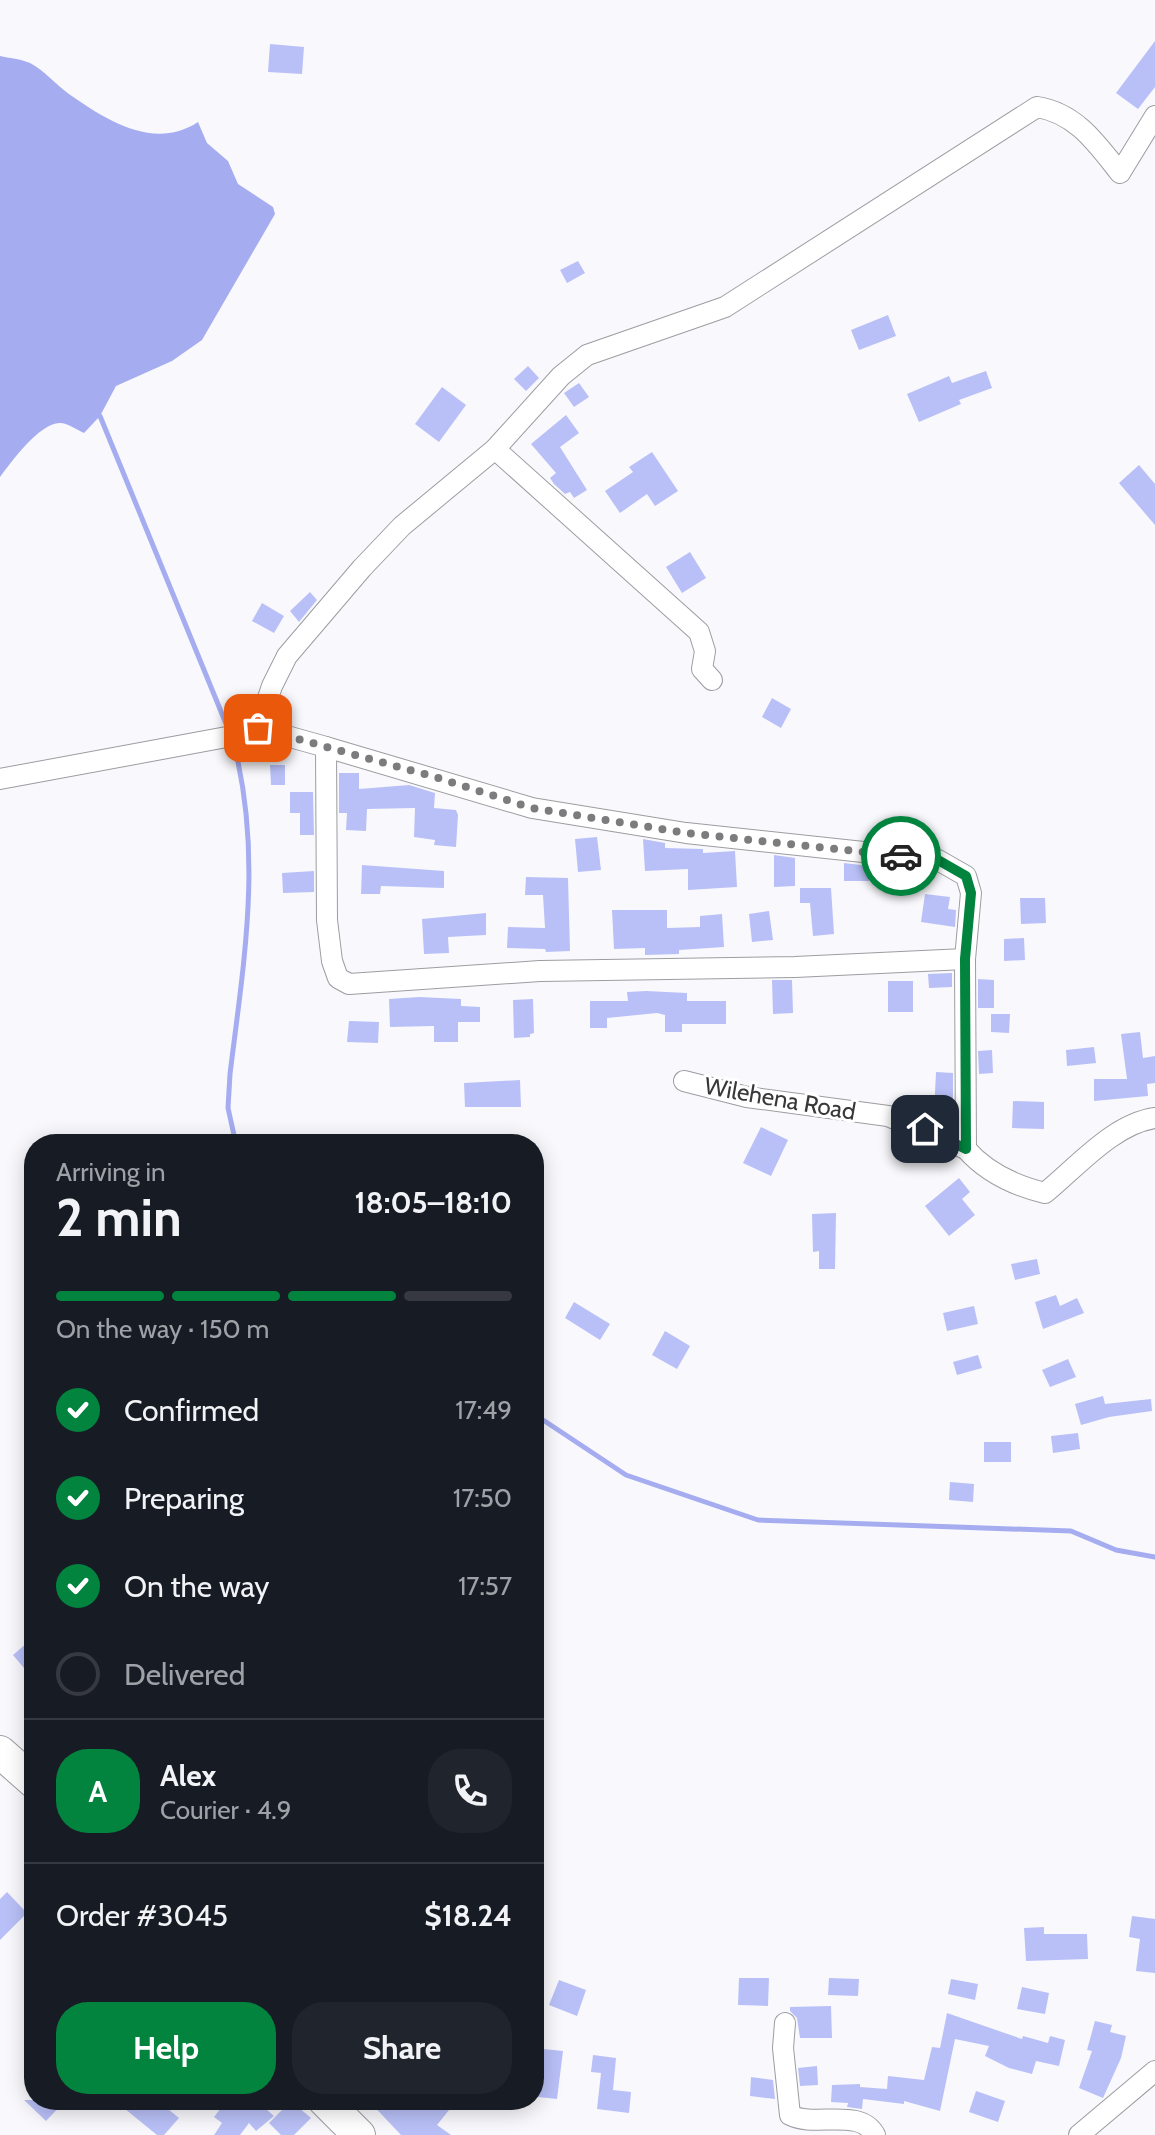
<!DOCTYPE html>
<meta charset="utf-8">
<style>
:root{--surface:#171b24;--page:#20242c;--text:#f1f3f6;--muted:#9ea1a6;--line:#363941;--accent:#02843f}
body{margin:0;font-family:Cabin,sans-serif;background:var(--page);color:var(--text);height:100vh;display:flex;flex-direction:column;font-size:30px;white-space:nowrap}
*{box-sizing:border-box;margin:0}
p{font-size:26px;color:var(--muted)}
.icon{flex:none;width:44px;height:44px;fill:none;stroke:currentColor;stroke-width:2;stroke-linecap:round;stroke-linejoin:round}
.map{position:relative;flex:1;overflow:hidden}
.details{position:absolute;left:24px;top:1134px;width:520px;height:976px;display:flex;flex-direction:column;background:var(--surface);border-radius:32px;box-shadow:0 4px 20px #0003}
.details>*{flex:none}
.pin{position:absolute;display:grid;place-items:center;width:68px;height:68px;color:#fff;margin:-34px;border-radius:16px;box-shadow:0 4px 12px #0006}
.courier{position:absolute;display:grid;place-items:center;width:80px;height:80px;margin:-40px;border:6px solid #02843f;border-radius:50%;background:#fff;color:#222;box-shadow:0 2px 10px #0007}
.head em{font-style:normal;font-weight:800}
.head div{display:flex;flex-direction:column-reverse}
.head{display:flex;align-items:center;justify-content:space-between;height:136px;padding:0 32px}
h1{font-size:52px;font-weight:800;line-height:60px}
.bar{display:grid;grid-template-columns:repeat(4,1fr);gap:12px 8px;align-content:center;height:96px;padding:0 32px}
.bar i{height:10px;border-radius:6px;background:var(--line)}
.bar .active{background:var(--accent)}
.bar p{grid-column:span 4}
.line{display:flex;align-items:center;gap:20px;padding:0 32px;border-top:2px solid var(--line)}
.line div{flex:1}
.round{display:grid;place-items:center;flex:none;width:84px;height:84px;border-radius:32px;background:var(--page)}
ol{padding:0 32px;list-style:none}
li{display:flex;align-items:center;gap:24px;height:88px}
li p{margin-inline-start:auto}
li .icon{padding:8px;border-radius:50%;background:var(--accent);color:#fff;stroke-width:4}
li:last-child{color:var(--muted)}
li i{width:44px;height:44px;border:4px solid var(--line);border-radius:50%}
.primary-button{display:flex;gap:16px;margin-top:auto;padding:16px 32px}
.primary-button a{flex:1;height:92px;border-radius:32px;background:var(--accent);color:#fff;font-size:32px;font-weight:800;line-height:92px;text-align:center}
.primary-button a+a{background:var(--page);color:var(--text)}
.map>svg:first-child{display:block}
.water{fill:#a5adf0}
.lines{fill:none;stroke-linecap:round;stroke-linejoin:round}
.stream{stroke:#a5adf0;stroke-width:5}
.building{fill:#b9c0f7}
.minor-casing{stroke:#9c9da1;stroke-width:22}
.primary-casing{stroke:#9c9da1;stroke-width:34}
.minor{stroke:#fff;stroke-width:20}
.primary{stroke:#fff;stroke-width:32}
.done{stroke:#7c7c7e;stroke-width:8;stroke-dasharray:0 14.4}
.route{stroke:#02843f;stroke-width:10}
.labels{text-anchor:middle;stroke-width:6;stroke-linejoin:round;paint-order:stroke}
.street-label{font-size:24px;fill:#38383a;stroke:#fff}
</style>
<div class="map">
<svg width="1155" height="2135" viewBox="0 0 1155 2135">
<rect width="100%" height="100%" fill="#f9f9fd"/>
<!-- water -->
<path class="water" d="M0,56C9,58 21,59 30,63C44,70 56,85 69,94C106,120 154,151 198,122L207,143L228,161L238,184L273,207L275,214L202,340L172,361L116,386L100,416L84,433C77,430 69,424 61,423C41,421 11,462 0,477Z"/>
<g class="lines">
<!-- stream -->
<g class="stream">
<path d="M100,416L229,731"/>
<path d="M233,741C263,854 244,960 230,1074L228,1108L236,1144"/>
<path d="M534,1414L626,1475L758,1520L1071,1531L1116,1550L1155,1557"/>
</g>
</g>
<!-- building -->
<g class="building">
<path d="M1155,41V87L1138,109L1116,93Z"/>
<path d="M270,44L304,47L302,74L268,72Z"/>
<path d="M578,261L585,273L567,283L560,270Z"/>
<path d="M888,315L896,336L859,350L851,330Z"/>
<path d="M528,366L539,378L526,391L514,379Z"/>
<path d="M986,371L992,388L959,400L961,404L919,422L907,394L949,376L952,383Z"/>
<path d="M579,383L589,397L574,407L564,393Z"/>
<path d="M442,387L466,405L439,442L415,424Z"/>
<path d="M566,415L579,433L560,447L587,490L574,498L570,492L565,494L554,484L550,478L556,473L531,444Z"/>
<path d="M652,452L678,491L655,506L647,494L620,513L605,491L633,472L629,467Z"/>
<path d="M1139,465L1155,484V525L1119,483Z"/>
<path d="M690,552L706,578L682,593L666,567Z"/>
<path d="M310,592L317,600L299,622L290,611Z"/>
<path d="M262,603L284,616L274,633L252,621Z"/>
<path d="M772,698L791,709L781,728L762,717Z"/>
<path d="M270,765H285V785H271Z"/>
<path d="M339,773H359V789L409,785L435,793L434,808L456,810L458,815L456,847L434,845L435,840L414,837L415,808L367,809L366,831L346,830L347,813H339Z"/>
<path d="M290,792H313L314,835H300V813H290Z"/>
<path d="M597,837L601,870L578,872L575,839Z"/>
<path d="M643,839L665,843V848L703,849V853L735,851L737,887L688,890V869L645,871Z"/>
<path d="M774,855L795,858V886L774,887Z"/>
<path d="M844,863L869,866V881H844Z"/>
<path d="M362,865L444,871V888L381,886L380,894H361Z"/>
<path d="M314,871V892L283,893L282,873Z"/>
<path d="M526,877L568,878L570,951L546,952L545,949L507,948L508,927L545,928L543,895H525Z"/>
<path d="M800,888H831L834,934L813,936L810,903H800Z"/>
<path d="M925,894L950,897L948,909L956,910L955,927L921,922Z"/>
<path d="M1020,898H1045L1046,923L1021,924Z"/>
<path d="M612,910H667V928L700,927V916L722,914L724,947L679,950V954L645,955V948L614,949Z"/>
<path d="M769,911L773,940L752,942L749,914Z"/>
<path d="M486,913V935L448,937L449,953L424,954L422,919Z"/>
<path d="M1024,938L1025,960L1004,961V939Z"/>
<path d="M952,973V987L929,988L928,974Z"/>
<path d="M978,979L994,980V1008H978Z"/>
<path d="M772,980H792L793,1013L773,1014Z"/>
<rect x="888" y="981" width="25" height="31"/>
<path d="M646,991L687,993V1001H726V1024H682V1032H665V1015L657,1013L607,1018V1028H590V1001H628L627,992Z"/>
<path d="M419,997L461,999V1006L480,1007V1022H458V1042H434V1026L390,1027L389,999Z"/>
<path d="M533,999L534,1033L530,1034V1037L514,1038L513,1000Z"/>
<path d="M991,1014H1010L1009,1033L991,1032Z"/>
<path d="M349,1021L379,1022L378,1043L347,1042Z"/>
<path d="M1140,1032L1143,1058L1155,1056V1083L1147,1084L1148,1096L1094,1101V1079H1127L1121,1034Z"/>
<path d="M1094,1047L1096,1063L1067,1066L1066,1050Z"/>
<path d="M992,1050L993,1073L979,1074L978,1051Z"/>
<path d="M936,1072L953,1073V1113H934Z"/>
<path d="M520,1080L521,1107H465L464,1083Z"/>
<path d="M1013,1101L1044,1102V1129L1012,1128Z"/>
<path d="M761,1127L788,1140L771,1176L743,1163Z"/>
<path d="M959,1178L970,1192L962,1199L975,1215L949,1236L925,1206Z"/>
<path d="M836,1213L835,1269H819V1251L813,1252L812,1214Z"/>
<path d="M1037,1259L1040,1274L1015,1280L1011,1264Z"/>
<path d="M1056,1295L1060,1306L1077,1298L1084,1313L1043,1329L1035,1302Z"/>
<path d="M574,1302L610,1324L600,1340L565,1318Z"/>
<path d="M974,1306L978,1324L947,1331L943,1313Z"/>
<path d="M665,1331L690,1346L677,1369L652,1355Z"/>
<path d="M978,1355L982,1368L957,1375L953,1362Z"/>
<path d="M1068,1359L1076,1377L1050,1387L1042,1370Z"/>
<path d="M1103,1396L1105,1404L1151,1399L1152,1411L1109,1417L1081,1425L1075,1404Z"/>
<path d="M1078,1433L1080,1449L1053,1453L1051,1436Z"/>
<rect x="984" y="1442" width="27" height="20"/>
<path d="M950,1482L974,1484L973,1502L949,1500Z"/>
<path d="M34,1637V1680L13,1655Z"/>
<path d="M7,1892L27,1913L0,1940V1899Z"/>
<path d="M1132,1916L1155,1919V1973L1136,1971L1140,1939L1129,1937Z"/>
<path d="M1044,1927V1934H1087L1088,1959L1026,1961L1024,1928Z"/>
<path d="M739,1978H769L768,2006L738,2005Z"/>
<path d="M829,1978L859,1979L858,1996L828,1995Z"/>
<path d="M951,1979L978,1984L975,2000L948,1994Z"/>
<path d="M559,1980L586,1990L577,2016L549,2005Z"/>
<path d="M1022,1987L1049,1993L1045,2014L1017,2009Z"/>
<path d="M831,2006L832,2038H800L797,2018L790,2011V2007Z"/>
<path d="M947,2013L1022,2039L1023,2036L1048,2043L1050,2036L1065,2040L1059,2066L1036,2061L1032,2074L1009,2068L985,2056L989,2046L955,2039L940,2111L904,2101V2104L863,2099L862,2109L847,2107L848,2103L831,2102L832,2085L860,2084V2087L887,2089L888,2076L924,2080L932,2047L940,2048Z"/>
<path d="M1095,2021L1112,2025L1110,2032L1126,2036L1121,2058L1103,2098L1079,2088L1092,2051L1087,2050Z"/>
<path d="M534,2048L563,2051L557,2099L538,2097L539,2084H534Z"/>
<path d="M593,2055L616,2058L613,2090L631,2092L629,2113L597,2109L601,2073L591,2072Z"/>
<path d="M817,2066L818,2085L800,2086L798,2068Z"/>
<path d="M751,2077L773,2080L775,2099L750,2096Z"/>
<path d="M976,2091L1005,2101L998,2122L969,2112Z"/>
<path d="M24,2100H66L46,2121Z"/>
<path d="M114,2100H157L179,2118L164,2135H157Z"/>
<path d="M227,2100H256L274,2116L256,2131L249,2123L240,2135H214L222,2123L214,2117Z"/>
<path d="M368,2100H446L453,2105L437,2125L451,2135H401Z"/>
<path d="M291,2101L311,2118L294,2135H281L269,2123Z"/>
</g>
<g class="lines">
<defs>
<g id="minor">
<path d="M495,449L699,632L705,651L702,669L712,680"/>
<path d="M258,728L272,686L287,656L362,568L402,526L495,449L561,376L587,355L725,307L1037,107C1076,113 1097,144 1120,173L1155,116"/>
<path d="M326,747L532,808L686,833L938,860L966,876L971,893L965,959L966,1149C986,1172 1016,1186 1045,1193C1077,1167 1113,1124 1155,1118"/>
<path d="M0,779L232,736L258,728L326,747L327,920L332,961L338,978L349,984L540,971L795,967L965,959"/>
<path d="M684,1081L747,1097L888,1116L966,1149"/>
<path d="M785,2023L783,2048L790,2115C815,2128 860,2107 875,2135"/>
<path d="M1079,2135L1155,2071"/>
</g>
<g id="primary">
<path d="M0,1752L34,1782"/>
<path d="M324,2100L359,2135"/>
</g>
</defs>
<!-- minor casing -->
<use href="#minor" class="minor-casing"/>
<!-- primary casing -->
<use href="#primary" class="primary-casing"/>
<!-- minor -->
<use href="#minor" class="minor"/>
<!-- primary -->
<use href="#primary" class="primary"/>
</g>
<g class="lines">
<!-- done -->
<path class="done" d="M258,728L435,777L532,808L686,833L901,856"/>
<!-- route -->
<path class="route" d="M901,856L938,860L966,876L971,893L965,959L966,1149L925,1129"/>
</g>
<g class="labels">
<!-- street labels -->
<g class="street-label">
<text transform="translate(780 1099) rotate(10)" y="8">Wilehena Road</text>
</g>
</g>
</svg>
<div class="pin" style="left:258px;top:728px;background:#ea580c"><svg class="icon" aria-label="bag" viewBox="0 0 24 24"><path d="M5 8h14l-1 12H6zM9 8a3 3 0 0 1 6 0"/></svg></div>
<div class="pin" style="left:925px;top:1129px;background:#1f2937"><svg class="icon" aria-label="home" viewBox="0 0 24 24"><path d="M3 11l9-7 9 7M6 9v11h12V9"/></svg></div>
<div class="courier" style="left:901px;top:856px"><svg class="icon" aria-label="car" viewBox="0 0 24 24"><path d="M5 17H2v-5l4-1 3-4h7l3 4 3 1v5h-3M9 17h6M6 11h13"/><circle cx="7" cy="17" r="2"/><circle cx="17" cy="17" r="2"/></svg></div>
<section class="details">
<div class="head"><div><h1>2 min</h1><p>Arriving in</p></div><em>18:05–18:10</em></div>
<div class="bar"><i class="active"></i><i class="active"></i><i class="active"></i><i></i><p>On the way · 150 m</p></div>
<ol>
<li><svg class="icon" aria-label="check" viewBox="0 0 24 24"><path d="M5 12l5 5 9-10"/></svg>Confirmed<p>17:49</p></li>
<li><svg class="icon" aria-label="check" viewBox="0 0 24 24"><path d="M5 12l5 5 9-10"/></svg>Preparing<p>17:50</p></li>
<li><svg class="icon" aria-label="check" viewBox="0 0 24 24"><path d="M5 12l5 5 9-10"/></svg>On the way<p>17:57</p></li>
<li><i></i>Delivered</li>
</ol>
<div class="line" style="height:144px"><b class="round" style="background:var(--accent);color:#fff">A</b><div><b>Alex</b><p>Courier · 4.9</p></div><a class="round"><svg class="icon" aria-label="phone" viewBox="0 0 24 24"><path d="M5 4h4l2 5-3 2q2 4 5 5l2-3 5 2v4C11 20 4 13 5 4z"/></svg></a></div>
<div class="line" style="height:104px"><div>Order #3045</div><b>$18.24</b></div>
<div class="primary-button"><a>Help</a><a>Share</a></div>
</section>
</div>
